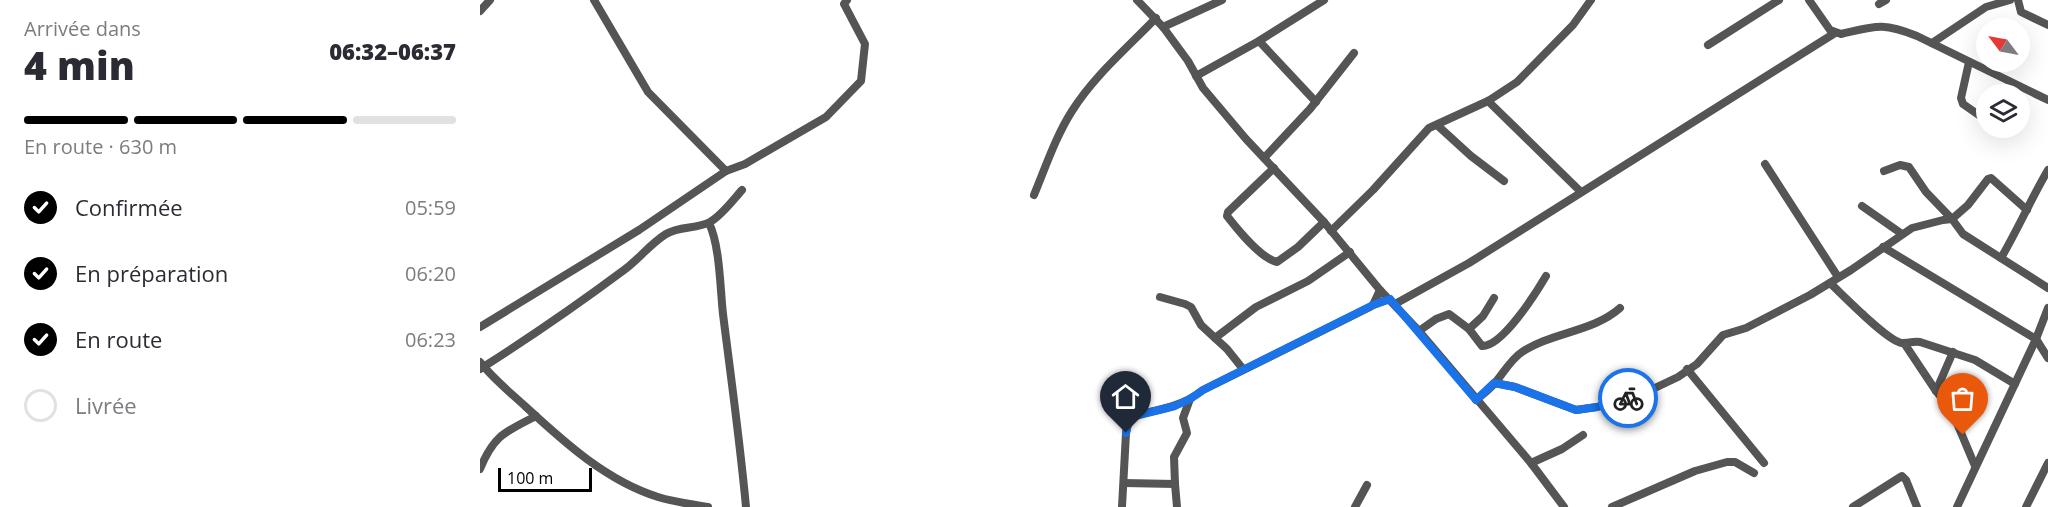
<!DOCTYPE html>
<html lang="fr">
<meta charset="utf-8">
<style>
:root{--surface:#fff;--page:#f7f7f7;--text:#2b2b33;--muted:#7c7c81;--line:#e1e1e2;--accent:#000}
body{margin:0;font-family:"Open Sans",sans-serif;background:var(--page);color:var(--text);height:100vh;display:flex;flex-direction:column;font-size:22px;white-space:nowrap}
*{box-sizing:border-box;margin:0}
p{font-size:20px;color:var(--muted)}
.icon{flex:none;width:33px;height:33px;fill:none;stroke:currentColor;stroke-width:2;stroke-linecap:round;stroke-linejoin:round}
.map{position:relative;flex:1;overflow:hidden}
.sheet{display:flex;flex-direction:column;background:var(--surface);width:480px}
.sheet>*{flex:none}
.needle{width:39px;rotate:302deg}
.buttons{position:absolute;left:1496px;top:18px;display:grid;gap:12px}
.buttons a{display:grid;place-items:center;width:54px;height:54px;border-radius:50%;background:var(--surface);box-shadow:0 6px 24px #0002;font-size:30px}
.scale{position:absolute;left:18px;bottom:15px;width:94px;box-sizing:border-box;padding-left:6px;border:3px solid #000;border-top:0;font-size:16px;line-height:21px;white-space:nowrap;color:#000;-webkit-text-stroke:4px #fff;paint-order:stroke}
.pin{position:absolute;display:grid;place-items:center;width:51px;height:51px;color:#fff;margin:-62px -26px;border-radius:50% 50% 50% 0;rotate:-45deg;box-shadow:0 0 6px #0007}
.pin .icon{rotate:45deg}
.courier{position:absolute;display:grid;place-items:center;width:60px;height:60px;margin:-30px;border:4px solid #1a73e8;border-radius:50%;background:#fff;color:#222;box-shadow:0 2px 8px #0007}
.headline em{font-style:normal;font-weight:800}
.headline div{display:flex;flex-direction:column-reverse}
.headline{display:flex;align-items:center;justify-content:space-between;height:102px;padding:0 24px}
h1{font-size:39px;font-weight:800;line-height:45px}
.bar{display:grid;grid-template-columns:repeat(4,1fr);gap:9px 6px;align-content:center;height:72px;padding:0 24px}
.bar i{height:8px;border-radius:4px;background:var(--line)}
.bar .selected{background:var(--accent)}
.bar p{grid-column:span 4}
ol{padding:0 24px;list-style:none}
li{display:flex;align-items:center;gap:18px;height:66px}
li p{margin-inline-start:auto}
li .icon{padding:6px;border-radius:50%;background:var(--accent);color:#fff;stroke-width:4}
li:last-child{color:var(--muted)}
li i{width:33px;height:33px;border:3px solid var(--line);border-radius:50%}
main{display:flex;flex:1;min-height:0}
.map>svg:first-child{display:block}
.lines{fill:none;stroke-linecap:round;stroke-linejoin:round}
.minor{stroke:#555;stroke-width:8}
.done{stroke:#595959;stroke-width:6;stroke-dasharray:0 10.8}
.route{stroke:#1a73e8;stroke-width:8}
</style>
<main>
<section class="sheet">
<div class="headline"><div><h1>4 min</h1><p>Arrivée dans</p></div><em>06:32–06:37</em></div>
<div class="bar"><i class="selected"></i><i class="selected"></i><i class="selected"></i><i></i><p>En route · 630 m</p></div>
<ol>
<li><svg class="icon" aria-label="check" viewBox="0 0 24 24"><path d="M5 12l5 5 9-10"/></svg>Confirmée<p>05:59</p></li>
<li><svg class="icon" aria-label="check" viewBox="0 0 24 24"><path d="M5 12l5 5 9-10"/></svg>En préparation<p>06:20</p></li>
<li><svg class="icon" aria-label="check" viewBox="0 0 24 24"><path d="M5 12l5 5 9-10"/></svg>En route<p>06:23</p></li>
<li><i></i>Livrée</li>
</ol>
</section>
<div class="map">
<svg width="1568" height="507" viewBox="0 0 1568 507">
<rect width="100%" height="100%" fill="#fff"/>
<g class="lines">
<!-- minor -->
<g class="minor">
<path d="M114,0L168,92L246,171"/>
<path d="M657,0L683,27L708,61L723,88L766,139L844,222L900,290L939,331L1051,463L1084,507"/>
<path d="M1329,0L1350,30L1361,34C1396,26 1402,22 1437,36L1568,100"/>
<path d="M1538,0L1541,12L1568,25"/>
<path d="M1399,4L1406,0"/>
<path d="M0,11L10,0"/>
<path d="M683,27L742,0"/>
<path d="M779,41L836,102"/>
<path d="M1452,43L1506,7L1530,0"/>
<path d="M1228,45L1299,0"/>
<path d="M1489,62L1481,98L1483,104L1506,120"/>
<path d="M716,76L779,41L844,0"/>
<path d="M1008,101L1101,192"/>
<path d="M957,125L991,156L1024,181"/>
<path d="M1517,128L1520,130"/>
<path d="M784,158L830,109L874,53"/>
<path d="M1285,164L1358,277"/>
<path d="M794,168L748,212L747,216C758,230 780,258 797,262L818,247L844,222"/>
<path d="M1404,171L1420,165L1429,167L1446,192L1472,219L1488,205L1508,179L1511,178L1547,210"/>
<path d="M554,195C566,166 576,136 592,111C614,76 647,48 676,18"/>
<path d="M1382,206L1422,234"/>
<path d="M229,223C240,246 240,287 243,314C251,378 260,442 266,507"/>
<path d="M851,231L893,190L949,128L1008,101L1037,82L1093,25L1111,0"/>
<path d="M1403,247L1556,339L1568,358"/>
<path d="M1521,258C1538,229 1551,199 1568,170"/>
<path d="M1350,283C1363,295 1407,341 1422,343C1428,343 1434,341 1440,342L1495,360L1535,384"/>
<path d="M680,297L705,304L711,307L721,325L735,338"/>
<path d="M915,304L989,263L1355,33"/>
<path d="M893,305L910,299"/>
<path d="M0,327L159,230L246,171L265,164L346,117L381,81L385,44L364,4L367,0"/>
<path d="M989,329L1003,316L1014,298"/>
<path d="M939,331L956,319L969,314L989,329L1002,346C1022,347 1056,293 1066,276"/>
<path d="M1424,343L1456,391L1471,409L1495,466"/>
<path d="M0,362C13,379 31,393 46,407C85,443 127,481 178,497C194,502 211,504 228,507"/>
<path d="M0,369C49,338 97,305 144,270C159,259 170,244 186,234C199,226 217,229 230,222C242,215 253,200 262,190"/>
<path d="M763,369L747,349L735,338L776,307L828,281L870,252"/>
<path d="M1207,369L1284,463"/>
<path d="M1015,383L1035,387L1096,410L1117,407L1158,396L1198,377L1217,364L1243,335L1266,328L1330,295L1371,270L1432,228L1463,220L1472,219L1483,234L1568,288"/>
<path d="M1456,391L1473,352"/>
<path d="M996,400C1002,395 1009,390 1014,384C1023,374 1030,360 1042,352C1072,332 1113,332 1140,308"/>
<path d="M1051,463L1082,449L1103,435"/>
<path d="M0,469C14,435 25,432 56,416"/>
<path d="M644,483L695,484L694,457L707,433L703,418L710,399"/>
<path d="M695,484L697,507"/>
<path d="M642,507L646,433L648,424L655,415C680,410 703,406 723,390L890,307L893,305L900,290"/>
<path d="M875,507L887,485"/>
<path d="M1132,507L1215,471L1247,462H1255L1274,473"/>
<path d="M1373,507L1422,476L1426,480L1437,507"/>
<path d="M1477,507L1556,339L1568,308"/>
<path d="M1546,507L1568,463"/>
</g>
</g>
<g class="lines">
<!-- done -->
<path class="done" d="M1148,398L1158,396L1198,377L1216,364L1243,335L1266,328L1290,316L1350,283L1410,338L1424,343L1456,391L1471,409L1483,435"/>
<!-- route -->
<path class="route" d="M646,433L648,424L655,416L695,406L710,399L723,390L893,305L910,299L996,400L1014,383L1035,387L1096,410L1117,407L1148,398"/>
</g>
</svg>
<div class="buttons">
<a><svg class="needle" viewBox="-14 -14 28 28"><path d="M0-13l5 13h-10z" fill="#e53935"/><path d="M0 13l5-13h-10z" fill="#7c7c81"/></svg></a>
<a><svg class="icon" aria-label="layers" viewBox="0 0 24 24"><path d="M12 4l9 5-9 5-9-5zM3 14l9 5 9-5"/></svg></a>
</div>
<div class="scale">100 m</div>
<div class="pin" style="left:1483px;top:435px;background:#ea580c"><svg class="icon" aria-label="bag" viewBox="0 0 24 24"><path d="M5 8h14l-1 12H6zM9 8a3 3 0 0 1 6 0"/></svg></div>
<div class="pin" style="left:646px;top:433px;background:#1f2937"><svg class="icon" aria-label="home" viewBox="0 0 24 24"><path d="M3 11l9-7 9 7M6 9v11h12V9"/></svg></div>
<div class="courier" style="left:1148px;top:398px"><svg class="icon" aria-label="bike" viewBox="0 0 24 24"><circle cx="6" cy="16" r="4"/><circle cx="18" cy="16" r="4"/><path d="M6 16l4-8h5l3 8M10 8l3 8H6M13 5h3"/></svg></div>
</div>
</main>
